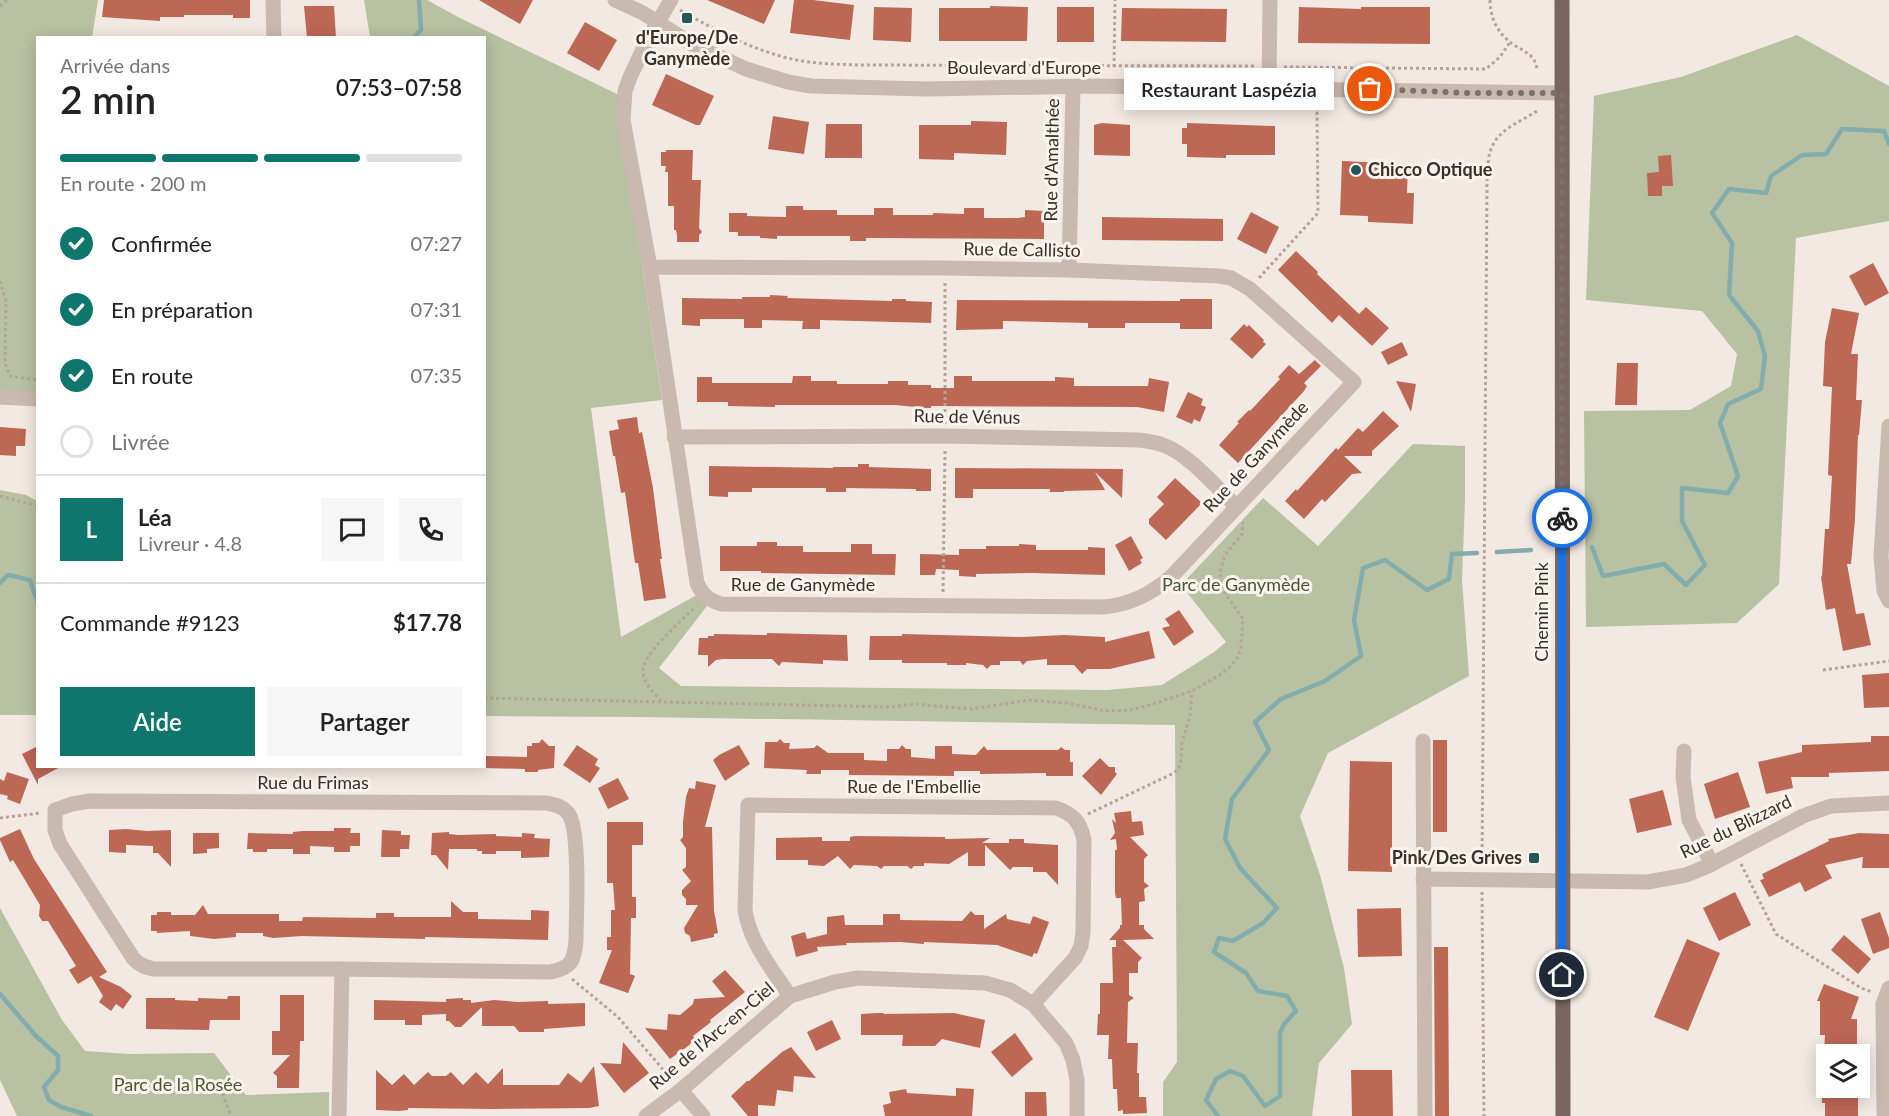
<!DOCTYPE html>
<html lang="fr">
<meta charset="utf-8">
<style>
:root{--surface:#fff;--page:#f6f6f6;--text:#222;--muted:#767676;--line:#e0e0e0;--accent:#0f766e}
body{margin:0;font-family:Lato,sans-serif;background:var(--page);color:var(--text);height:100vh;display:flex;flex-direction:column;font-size:22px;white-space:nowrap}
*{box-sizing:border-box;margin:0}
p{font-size:20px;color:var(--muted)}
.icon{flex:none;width:33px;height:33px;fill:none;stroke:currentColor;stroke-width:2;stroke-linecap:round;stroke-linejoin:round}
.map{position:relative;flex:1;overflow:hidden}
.details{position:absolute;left:36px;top:36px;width:450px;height:732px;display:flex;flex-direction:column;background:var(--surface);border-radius:0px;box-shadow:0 3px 15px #0003}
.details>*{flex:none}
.buttons{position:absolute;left:1816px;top:1044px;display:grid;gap:12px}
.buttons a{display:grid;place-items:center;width:54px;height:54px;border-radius:0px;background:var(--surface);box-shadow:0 3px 15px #0003;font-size:30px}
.pin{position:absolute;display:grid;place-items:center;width:51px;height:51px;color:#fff;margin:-26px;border:3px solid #fff;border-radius:50%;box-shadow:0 2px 6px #0007}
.courier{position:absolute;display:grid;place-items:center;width:60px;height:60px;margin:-30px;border:4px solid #1a73e8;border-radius:50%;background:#fff;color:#222;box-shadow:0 2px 8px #0007}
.bubble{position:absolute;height:42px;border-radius:0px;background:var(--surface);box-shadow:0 3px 15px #0003;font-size:20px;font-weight:600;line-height:42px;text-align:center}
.headline em{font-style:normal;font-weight:600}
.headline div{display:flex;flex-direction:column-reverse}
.headline{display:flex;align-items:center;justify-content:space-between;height:102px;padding:0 24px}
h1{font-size:39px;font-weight:600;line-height:45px}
.bar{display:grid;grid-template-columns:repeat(4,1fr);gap:9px 6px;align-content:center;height:72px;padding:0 24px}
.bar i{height:8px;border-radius:4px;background:var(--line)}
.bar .active{background:var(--accent)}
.bar p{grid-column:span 4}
.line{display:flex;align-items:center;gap:15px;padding:0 24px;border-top:2px solid var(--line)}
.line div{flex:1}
.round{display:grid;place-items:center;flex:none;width:63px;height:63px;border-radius:0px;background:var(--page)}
ol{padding:0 24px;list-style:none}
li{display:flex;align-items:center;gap:18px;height:66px}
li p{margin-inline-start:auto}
li .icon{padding:6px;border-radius:50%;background:var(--accent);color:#fff;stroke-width:4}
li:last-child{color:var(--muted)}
li i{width:33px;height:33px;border:3px solid var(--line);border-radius:50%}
.button{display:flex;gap:12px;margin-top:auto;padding:12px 24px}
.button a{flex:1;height:69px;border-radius:0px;background:var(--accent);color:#fff;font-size:24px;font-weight:600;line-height:69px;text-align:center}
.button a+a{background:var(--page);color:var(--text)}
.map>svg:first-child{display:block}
.green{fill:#b8c1a2}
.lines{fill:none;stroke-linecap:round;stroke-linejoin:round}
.stream{stroke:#83adac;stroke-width:4.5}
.building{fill:#bd6755}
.path{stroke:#b6a398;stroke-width:3;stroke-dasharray:3 3;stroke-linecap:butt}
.minor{stroke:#cab9ae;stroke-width:15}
.major{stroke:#7a665e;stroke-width:15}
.done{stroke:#7a706c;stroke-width:6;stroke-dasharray:0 10.8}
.route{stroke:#1a73e8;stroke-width:8}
.poi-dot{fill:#245858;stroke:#faf4ee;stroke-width:2}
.labels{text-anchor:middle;stroke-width:6;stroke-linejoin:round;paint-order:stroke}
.poi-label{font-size:18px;font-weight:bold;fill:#392f2c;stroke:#faf4ee}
.street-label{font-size:18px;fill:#392f2c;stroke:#faf4ee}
.park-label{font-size:18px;fill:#4b5631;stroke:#faf4ee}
</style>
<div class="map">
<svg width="1889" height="1116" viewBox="0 0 1889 1116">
<rect width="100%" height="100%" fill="#f2e9e2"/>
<!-- green -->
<g class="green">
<path d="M0,0H98L92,37L38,38L37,399L0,397Z"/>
<path d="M364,0H427L460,18L617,94L662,400L591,408L621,637L695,596L707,606L659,668L681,686L1107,690L1162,685L1214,652L1226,642L1181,585L1263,498L1318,546L1413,444L1465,446V501L1462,580L1469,676L1328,753L1300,816L1320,875L1344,968L1352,1024L1319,1063L1312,1116H1163V1082L1177,1062L1175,725L638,717L485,716L484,38L370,37Z"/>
<path d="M1797,35L1889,86V221L1796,238L1779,584L1737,623L1586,627L1584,411L1690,410L1731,386L1737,354L1702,311L1586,300L1594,96L1681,77Z"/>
<path d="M0,490L26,495L37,501V715H0Z"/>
<path d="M0,908L62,1020L85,1051L129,1054L214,1053L246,1095L329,1092V1116H17L0,1080Z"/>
</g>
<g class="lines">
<!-- stream -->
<g class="stream">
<path d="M413,38L421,30L419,0"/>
<path d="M1592,547L1603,576L1664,564L1686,585L1705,565L1682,521V488L1728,493L1738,476L1720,423L1728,404L1761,389L1765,356L1758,331L1729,295L1732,243L1712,213L1729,189L1766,193L1771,176L1802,155L1826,154L1842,129L1884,131L1889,144"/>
<path d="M1497,552L1531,550"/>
<path d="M0,583L8,575L30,580L38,604"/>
<path d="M0,994L36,1036L58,1056V1070L44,1087L49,1100L61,1107L91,1116"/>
<path d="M1218,1116L1206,1100L1216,1079L1230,1071L1243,1076L1265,1106L1280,1096V1033L1284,1024L1296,1011L1287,996L1258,991L1246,973L1214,952L1219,938L1233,941L1263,923L1277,908L1240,868L1225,839L1232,799L1269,750L1255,722L1281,699L1325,681L1361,656L1354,620L1363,568L1385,560L1427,590L1449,579L1452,554L1477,553"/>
</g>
</g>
<!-- building -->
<g class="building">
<path d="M104,0H250V18H233V15H184V17H160V21L102,17Z"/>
<path d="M479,0H533L520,24Z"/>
<path d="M707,0H775L764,24Z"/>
<path d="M794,0H813L854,5L850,40L790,33Z"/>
<path d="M304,6H334L336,38H307Z"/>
<path d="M990,6L1028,7L1027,41H939V8H990Z"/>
<path d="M874,7L912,8L911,42L873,40Z"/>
<rect x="1057" y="7" width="37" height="35"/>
<path d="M1299,7L1361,9V7H1430V44L1298,43Z"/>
<path d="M1122,8L1227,9L1226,42L1121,41Z"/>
<path d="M585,22L617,40L599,71L567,53Z"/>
<path d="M666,74L714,96L700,125H696L652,105Z"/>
<path d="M773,116L809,122L804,154L768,149Z"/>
<path d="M971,121L1007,122L1006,155L954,153V160L919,159V125H971Z"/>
<path d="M1102,123L1130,125V156L1094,155V125Z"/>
<path d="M1187,123L1275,126V155H1226V158L1187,157V144H1182V128H1187Z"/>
<path d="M826,124H862V158H825Z"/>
<path d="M666,150H693L692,180H701L699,228L702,232L699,235V242H677V235L676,230H674V206H668V172H665L666,166H661V152H666Z"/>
<path d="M1671,155L1673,186H1662V196H1648L1647,173L1659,172L1658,156Z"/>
<path d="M1342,161L1408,164L1407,193H1414L1413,224L1368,222V216L1340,215Z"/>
<path d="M786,206H803V210H837V215H874V208H893V215H933V213L964,214V208H984V218H1018L1025,217V210L1044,211V239L866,238V241H850V236H777V239L760,238V236H738V232H729V213H747V216L786,217Z"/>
<path d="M1251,212L1279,227L1266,254L1237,239Z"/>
<path d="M1102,217L1223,219V241L1102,240Z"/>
<path d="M1296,251L1318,272L1317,274L1359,314L1366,307L1389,328L1372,346L1339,315L1332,323L1278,270Z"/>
<path d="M1873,263L1889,293L1865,306L1849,276Z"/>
<path d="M770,295L788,296L787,298L892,301V299H906V301L932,302L931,323L820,320V329H802L803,321L762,320V328H744V319H700V326L682,325V298L742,299V297H770Z"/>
<path d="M1180,299H1212V329H1180V323H1125V328H1088V323L1003,321V329L956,330L957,300L1180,301Z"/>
<path d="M1832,308L1859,313L1851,354H1858L1856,400H1862L1859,435H1858L1855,519L1851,564H1847L1856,614L1864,613L1871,645L1843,651L1835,608L1826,610L1821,577L1822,576L1825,529H1829L1832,476L1828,475L1832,387L1823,386L1825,342Z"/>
<path d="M1244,324L1247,327L1249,325L1264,340L1263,342L1266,344L1252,359L1230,339Z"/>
<path d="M1402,342L1408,355L1388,365L1381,352Z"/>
<path d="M1315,360L1321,366L1304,383L1307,386L1304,391L1238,463L1219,445L1239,423L1237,422L1249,410L1250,411L1280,379L1278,377L1289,365L1299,374Z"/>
<path d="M1617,363H1638L1637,405H1615Z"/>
<path d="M793,376H811V381H837V384H888V381H908V385H931V388H954V376H972V381H1055V377L1074,378V386H1148L1149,378L1169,382L1164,412L1137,407L931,406V408H916V407L895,405H775V407L728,406V402H697V377H712V383H792Z"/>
<path d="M1396,381L1416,384L1411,412Z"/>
<path d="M1188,392L1203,399L1201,405L1206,407L1200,422L1194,419L1192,424L1176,417Z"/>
<path d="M1383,411L1399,426L1372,451V456H1344L1362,473L1352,474L1325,502L1322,499L1304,519L1285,501L1296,489L1297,491L1336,448L1338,450L1358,428L1363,432Z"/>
<path d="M637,417L639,433L642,432L653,488L662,559H660L666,598L644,601L638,563H635L625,492L621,493L615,456H613L609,431L619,429L617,420Z"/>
<path d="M0,427L26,429L25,446H16V456L0,455Z"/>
<path d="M858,464H869V467L931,469V491H916V489L846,488V492H826V488H752V492H728V497L709,496V466L833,468V467H858Z"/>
<path d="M955,468L1123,469L1122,498L1095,472L1105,490L1064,491V492H1050V489H973V498H955Z"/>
<path d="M1175,478L1202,503L1166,540L1149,524V519L1164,504L1157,497Z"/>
<path d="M1131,536L1143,558L1140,560L1142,563L1129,571L1115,545Z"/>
<path d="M757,542H777V546H803V552H851V544H872V554H896L895,575L761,573V571H720V546H757Z"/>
<path d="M1019,544L1036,545V550H1088V547L1105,548V575L1033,573L976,574V577L959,576V570L936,569L935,575H920V554L959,555V549H986V546H1019Z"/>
<path d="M1179,610L1194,632L1174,646L1162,628L1170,626L1165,619Z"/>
<path d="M1149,631L1155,658L1110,669H1087L1082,674L1074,665H1047V659L1027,661L1023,665L1020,661H1000V665H991L987,669L983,665L966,663V665H947V663H902V660H869L870,636H902V634L1022,637L1064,635L1105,637V642Z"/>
<path d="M767,633L847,635L848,661L823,660V664L782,662L779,666L772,659H723L716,660L708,667V655H698L699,638H708V636H714V634L767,635Z"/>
<path d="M1889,673V707L1864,708L1862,675Z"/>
<path d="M1871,736H1889V771L1829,773V777H1791L1793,788L1766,794L1758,762L1802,752V745L1871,742Z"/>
<path d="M542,739L549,746H555L554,768L538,770V772H525V769L484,768V756L527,757V746H532V743H539Z"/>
<path d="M780,739L784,743H790L789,749L814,748L817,745L828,753H864V760L887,761V749H899L902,745L906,749H911V757L935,759V746H952V754L976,755L984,746L987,750H1058L1061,747L1065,750H1070V762H1073V776H1046V773L980,774V771H954V776L857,775H849V770H821V774H806L807,770L764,768L765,742H777Z"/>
<rect x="1433" y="740" width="14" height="92"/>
<path d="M577,745L598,759L595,765L600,768L590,783L563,765Z"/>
<path d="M739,745L750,764L725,781L713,760L719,755Z"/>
<path d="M38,746V766H62L38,779V785L22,754Z"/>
<path d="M1100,758L1109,767H1115V772L1117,774L1101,795L1082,776Z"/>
<path d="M1350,761L1392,762V872L1348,871Z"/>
<path d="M7,772L29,779L20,804L7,799L8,796L0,794V779L4,781Z"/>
<path d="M1738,772L1750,807L1715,819L1704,784Z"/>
<path d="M618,778L629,799L608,809L598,788Z"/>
<path d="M696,781L716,785L705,827H712L714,911L718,933L714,934V937L691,942L690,936L685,933L684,928L698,905H686V899L682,895V890L691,881L682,870L686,867V848L680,840L683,837V822L686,797L689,788L695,789Z"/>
<path d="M1663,790L1672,825L1637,833L1629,799Z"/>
<path d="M1131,811L1132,822L1142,821L1144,835L1130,837L1148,855L1144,859V882L1149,886L1144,889L1145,901L1139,902V925H1144V929L1154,939L1123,940L1142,958L1138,962V973H1129V995L1134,998L1128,1002L1127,1043H1138L1137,1073H1139V1097H1146L1147,1113L1123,1114V1110L1118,1111L1117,1089H1113L1112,1059H1108L1109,1035H1097L1098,1014H1100V983H1113L1112,947H1116V940H1109L1120,928V925H1122L1121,898H1116L1115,893V850H1117L1116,839L1110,840L1115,833L1112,819L1116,823L1114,813Z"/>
<path d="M607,822H643V845H632V897H636V918H631L630,974L635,976L628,993L599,983L612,950H607V937H611V910H615L613,883H607Z"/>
<path d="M334,828H351L350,833H360V846H350V852H334V847L310,846V854H293V849H267V852H253V849H247L248,833L293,834V832L303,831H334Z"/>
<path d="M20,829L34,859L107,972L99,977L121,987L132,996L123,1009L116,1004L111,1011L99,1002L103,996L91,976L78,984L69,970L76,966L48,921H42L39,916L40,905L13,860L10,862L0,840V838Z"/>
<path d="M126,829L147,831L171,830V867L158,853H153V846L126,845V853L109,852V830Z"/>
<path d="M382,830L401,831V835H410L409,849H400V857H381Z"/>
<path d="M449,832V834L458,835L496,834V836L522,837V833L535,834L534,838L550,839L549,857L521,858V851H496V854H482V851H477V849H449L448,870L436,855H431L432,833Z"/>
<path d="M193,833H219V848L207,849V853L193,854Z"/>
<path d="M1859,833L1889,834V868H1862L1863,857L1825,865L1832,878L1805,892L1800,882L1769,897L1760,880L1764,879L1762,874L1829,841L1828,839Z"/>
<path d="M855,836L945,837V839L990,838L982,843H1009V839H1024V843L1058,845V885L1046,872H1033V867H1013L1010,870L985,845V866H968V852L949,864L924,863V866H914L911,869L907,866H884L881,869L877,866L854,865L850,869L838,856L824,866L808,865V860H776V838L822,837V841H850V837Z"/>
<path d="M1735,892L1751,925L1719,941L1703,908Z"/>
<path d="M451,901L463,912H478V919L531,920V910L549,911L548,940L425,937V939L302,936L273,938L263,936V933H236V937L214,939L190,936V931L157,933V931H151V915H157V912H171V915H195L203,905L208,914H279V921H302L303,917L376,918V913H394V917H451Z"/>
<path d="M1401,908L1402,956L1358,957L1357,909Z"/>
<path d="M971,911L975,915H984V929L1006,914L1007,919L1030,924L1033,916L1049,922L1037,954L1034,953L1032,957L997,945L924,942V944L900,942L846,943L847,945L817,947L818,951L796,957L791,936L805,932L807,939L827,934V917L844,915L845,925H883V914H900V920L962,921Z"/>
<path d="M1880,912L1889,938V948L1873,954L1861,919Z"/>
<path d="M1844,935L1871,959L1858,974L1831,950Z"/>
<path d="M1687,939L1720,953L1688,1031L1654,1017Z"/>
<path d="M1434,947H1448L1449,1116H1435Z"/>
<path d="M725,970L745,992L710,1020L711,1022L693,1036L695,1039L688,1046L670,1059L645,1028L667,1030L668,1014L680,1015L693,1004L694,999L725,997L712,981Z"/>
<path d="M1824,984L1859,997L1851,1019H1857V1054H1824L1825,1035H1820V1001H1817Z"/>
<path d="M280,995H304V1041H300L299,1088H277V1076L273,1073L290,1055H272V1031H280Z"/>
<path d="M228,996H240V1020H210L209,1030L146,1029V998H175V1000L198,1001V998L227,999Z"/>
<path d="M463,998V1000H471V1003L494,1000L518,1002L548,1001V1004L585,1003V1026L544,1029V1032H519L514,1026H482V1007L461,1027H455L449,1021H446V1014L422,1015V1025H405V1020H374V1000L446,1002V999Z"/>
<path d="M877,1013H883L884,1014L954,1013L985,1020L980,1048L942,1039L935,1046H902L903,1035H861V1014Z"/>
<path d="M832,1020L841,1039L816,1051L807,1032Z"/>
<path d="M1015,1033L1033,1059L1012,1077L991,1052Z"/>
<path d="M623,1042L649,1073L624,1093L600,1063L621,1064Z"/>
<path d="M791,1047L816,1078L794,1076L793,1092L777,1090L775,1106L758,1105V1116H748L731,1096L747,1081H749L782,1052Z"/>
<path d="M594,1066L599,1106L589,1108L493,1109L408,1108V1110L398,1111L376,1110V1070L392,1085L404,1074L414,1085L428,1072L432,1076H446L451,1072L463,1085L476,1072L488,1084L503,1068V1085H559L568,1073L581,1083Z"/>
<path d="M1351,1070H1392L1393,1116H1352Z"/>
<path d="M956,1088L974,1089L972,1116H885L883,1105L891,1103L889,1092L906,1089L907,1093L956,1096Z"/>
<path d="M1822,1088H1858V1116H1825V1103H1822Z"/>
<path d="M1025,1092H1046L1047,1116H1025Z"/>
</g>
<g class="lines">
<!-- path -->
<g class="path">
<path d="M1490,0C1490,17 1497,32 1511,43C1522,51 1536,54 1537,70"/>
<path d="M0,6L7,0"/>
<path d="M680,10C715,30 752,50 792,59C813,64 835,64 857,65L1256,66"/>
<path d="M1114,67L1115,0"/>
<path d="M1284,67L1486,69L1500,57L1510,42"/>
<path d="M1259,278L1318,213L1317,108"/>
<path d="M0,281L6,301L5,363L10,376L38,380"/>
<path d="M945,424V283"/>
<path d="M0,496L38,506"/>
<path d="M943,592L945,451"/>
<path d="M1823,670L1889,661"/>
<path d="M484,698L890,707L915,704L971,709L1029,700L1067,703L1106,711L1130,710L1150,705L1192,691L1220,675L1232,665L1238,657L1241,648L1243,619L1221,587L1220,572L1225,555L1242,534L1243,522"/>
<path d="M661,701C655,694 644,684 643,673C641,654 683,620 696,606"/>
<path d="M1088,814L1174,773L1179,768L1181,760L1182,742L1190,716L1192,691"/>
<path d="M0,818L40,813"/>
<path d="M1741,864L1776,934L1861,988L1872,992"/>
<path d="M1482,865L1487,181C1488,171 1487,157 1492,147C1499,129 1522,121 1537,111"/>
<path d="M1482,892L1484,1116"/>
<path d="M572,979L618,1017L672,1080"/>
<path d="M189,1089C202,1085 210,1085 222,1092L231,1116"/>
</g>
<!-- minor -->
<g class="minor">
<path d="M273,0L274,38"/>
<path d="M615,0L643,13L692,44L746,69L788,82L811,86L927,89L1094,86L1562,93"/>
<path d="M1269,88L1270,0"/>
<path d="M650,267L945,268L1069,270L1219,276L1231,278L1250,289L1354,382L1173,575C1153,593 1130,605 1103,607L721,604C709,600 702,595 697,583L650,267L623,120L625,91L630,77L648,39L671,0"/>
<path d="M1069,270L1073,87"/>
<path d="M0,397L38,399"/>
<path d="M1889,426L1881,556L1884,591L1889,601"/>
<path d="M674,437L945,436L1139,440C1147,441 1155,442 1163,445C1189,454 1216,487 1236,506"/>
<path d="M1423,741L1425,1116"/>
<path d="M1684,751L1683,777L1689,820L1712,864"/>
<path d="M90,801L547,803C555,805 562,806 568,813C581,829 576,916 576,940C574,961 572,968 550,972L342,969H154C145,967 139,965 133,958L60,844L55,830V810L72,804Z"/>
<path d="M1423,879L1648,882L1686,875L1708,866L1803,816L1831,806L1889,803"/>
<path d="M790,996C772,969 750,943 745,910L748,805L1056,808C1073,814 1080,821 1084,840L1083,932L1081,946L1075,958L1033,1004"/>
<path d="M681,1090L703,1116"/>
<path d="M339,1116L342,969"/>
<path d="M646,1116L681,1090L790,996L835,982L858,978L985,983L1010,990L1033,1004L1066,1043L1073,1060L1077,1080V1116"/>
<path d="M1884,1116L1883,1004L1889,988"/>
</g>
<!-- major -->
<path class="major" d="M1562,0L1563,1116"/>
</g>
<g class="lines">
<!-- done -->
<path class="done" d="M1370,89L1469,93H1562V518"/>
<!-- route -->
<path class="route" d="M1562,518V975"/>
</g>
<!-- markers -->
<g class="poi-dot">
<rect x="681" y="12" width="12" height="12" rx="3"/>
<circle cx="1356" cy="170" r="6"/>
<rect x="1528" y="852" width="12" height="12" rx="3"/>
</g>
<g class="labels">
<!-- poi labels -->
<g class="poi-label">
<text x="687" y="44">d'Europe/De<tspan x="687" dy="21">Ganymède</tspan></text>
<text x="1368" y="176" text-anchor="start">Chicco Optique</text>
<text x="1522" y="864" text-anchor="end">Pink/Des Grives</text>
</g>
<!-- street labels -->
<g class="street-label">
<text x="1024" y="74">Boulevard d'Europe</text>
<text transform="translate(1052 160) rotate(-89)" y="6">Rue d'Amalthée</text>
<text transform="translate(1022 250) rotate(1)" y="6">Rue de Callisto</text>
<text transform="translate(967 417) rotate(1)" y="6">Rue de Vénus</text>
<text transform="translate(1256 457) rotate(-47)" y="6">Rue de Ganymède</text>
<text x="803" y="591">Rue de Ganymède</text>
<text transform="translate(1542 612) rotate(-90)" y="6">Chemin Pink</text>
<text x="313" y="789">Rue du Frimas</text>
<text x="914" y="793">Rue de l'Embellie</text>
<text transform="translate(1736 827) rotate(-26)" y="6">Rue du Blizzard</text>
<text transform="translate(712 1036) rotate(-40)" y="6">Rue de l'Arc-en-Ciel</text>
</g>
<!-- park labels -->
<g class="park-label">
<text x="1236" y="591">Parc de Ganymède</text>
<text x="178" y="1091">Parc de la Rosée</text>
</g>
</g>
</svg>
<div class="buttons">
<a><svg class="icon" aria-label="layers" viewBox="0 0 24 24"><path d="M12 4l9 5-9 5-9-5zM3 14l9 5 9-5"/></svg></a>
</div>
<div class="pin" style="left:1370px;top:89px;background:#ea580c"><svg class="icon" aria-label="bag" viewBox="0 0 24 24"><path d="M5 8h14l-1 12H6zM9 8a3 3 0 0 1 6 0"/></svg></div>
<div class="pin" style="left:1562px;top:975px;background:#1f2937"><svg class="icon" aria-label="home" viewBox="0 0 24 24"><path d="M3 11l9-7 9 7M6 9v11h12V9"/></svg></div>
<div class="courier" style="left:1562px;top:518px"><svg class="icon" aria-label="bike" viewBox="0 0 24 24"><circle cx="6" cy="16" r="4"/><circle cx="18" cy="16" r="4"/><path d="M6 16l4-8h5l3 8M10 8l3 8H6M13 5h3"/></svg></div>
<div class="bubble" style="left:1124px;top:68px;width:210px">Restaurant Laspézia</div>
<section class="details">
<div class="headline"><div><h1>2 min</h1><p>Arrivée dans</p></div><em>07:53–07:58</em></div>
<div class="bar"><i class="active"></i><i class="active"></i><i class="active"></i><i></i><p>En route · 200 m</p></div>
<ol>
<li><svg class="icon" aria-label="check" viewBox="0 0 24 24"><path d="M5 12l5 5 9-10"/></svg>Confirmée<p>07:27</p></li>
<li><svg class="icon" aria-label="check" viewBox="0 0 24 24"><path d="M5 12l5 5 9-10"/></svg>En préparation<p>07:31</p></li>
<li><svg class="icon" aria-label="check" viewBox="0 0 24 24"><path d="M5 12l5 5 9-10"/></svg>En route<p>07:35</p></li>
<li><i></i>Livrée</li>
</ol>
<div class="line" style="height:108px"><b class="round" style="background:var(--accent);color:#fff">L</b><div><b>Léa</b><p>Livreur · 4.8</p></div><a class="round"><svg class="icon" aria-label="chat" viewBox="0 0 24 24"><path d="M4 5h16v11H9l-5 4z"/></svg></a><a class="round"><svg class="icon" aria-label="phone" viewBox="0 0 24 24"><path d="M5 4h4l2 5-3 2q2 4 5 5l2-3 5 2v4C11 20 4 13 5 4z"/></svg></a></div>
<div class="line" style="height:78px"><div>Commande #9123</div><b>$17.78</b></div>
<div class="button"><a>Aide</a><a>Partager</a></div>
</section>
</div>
